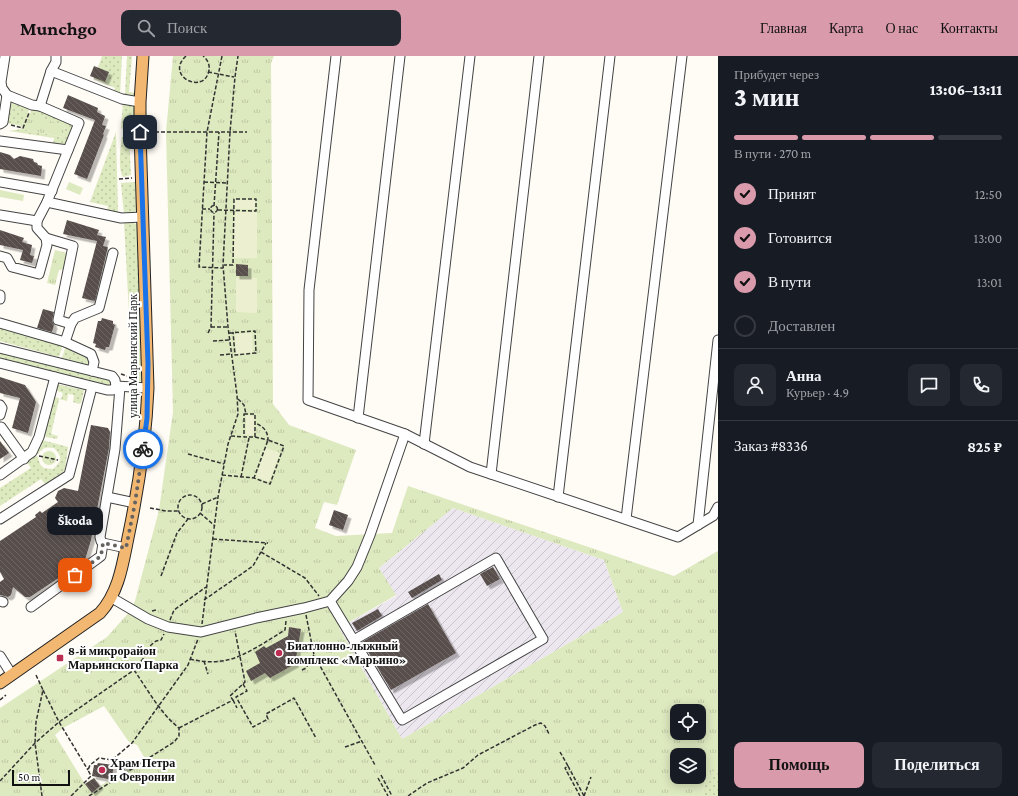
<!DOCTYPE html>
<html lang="ru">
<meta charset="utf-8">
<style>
:root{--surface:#171b24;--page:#242831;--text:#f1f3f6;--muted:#9ea1a6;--line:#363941;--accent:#d99aac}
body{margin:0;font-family:"Crimson Pro",serif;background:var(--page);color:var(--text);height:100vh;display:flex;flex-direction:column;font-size:15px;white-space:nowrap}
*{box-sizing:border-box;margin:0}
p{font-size:13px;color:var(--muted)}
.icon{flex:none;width:22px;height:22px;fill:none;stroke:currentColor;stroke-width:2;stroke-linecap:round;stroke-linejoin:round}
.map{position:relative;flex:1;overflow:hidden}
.details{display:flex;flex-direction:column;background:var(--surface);width:300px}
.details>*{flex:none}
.buttons{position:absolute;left:670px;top:648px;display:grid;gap:8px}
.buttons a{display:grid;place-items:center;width:36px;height:36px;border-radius:8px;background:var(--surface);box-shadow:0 2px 10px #0003;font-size:20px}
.scale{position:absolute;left:12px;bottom:10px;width:58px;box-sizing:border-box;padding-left:4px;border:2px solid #111;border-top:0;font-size:11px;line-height:14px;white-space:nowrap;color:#111;-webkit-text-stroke:3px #fff;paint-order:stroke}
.pin{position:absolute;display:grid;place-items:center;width:34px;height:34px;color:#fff;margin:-17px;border-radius:8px;box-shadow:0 2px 6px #0006}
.courier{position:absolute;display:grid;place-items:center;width:40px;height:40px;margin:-20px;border:3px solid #1a73e8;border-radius:50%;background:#fff;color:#222;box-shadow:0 1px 5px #0007}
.bubble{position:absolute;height:28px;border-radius:8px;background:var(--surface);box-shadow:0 2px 10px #0003;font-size:13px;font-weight:800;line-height:28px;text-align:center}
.headline em{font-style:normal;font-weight:800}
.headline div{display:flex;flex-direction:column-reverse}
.headline{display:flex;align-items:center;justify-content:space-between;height:68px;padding:0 16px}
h1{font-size:26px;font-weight:800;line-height:30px}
.bar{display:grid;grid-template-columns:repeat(4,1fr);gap:6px 4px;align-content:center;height:48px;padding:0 16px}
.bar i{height:5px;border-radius:3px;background:var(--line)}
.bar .active{background:var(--accent)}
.bar p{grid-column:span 4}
.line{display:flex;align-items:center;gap:10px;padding:0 16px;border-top:1px solid var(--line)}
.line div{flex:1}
.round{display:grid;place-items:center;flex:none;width:42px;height:42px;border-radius:8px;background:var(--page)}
ol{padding:0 16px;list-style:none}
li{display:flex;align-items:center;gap:12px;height:44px}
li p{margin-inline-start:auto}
li .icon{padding:4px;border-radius:50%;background:var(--accent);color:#111;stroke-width:4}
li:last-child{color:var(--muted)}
li i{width:22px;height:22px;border:2px solid var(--line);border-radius:50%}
.cta{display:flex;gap:8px;margin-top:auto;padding:8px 16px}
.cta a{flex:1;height:46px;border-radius:8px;background:var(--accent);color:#111;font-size:16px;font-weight:800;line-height:46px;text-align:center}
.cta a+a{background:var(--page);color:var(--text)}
header{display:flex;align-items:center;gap:24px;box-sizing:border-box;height:56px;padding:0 20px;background:var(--accent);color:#111}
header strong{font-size:19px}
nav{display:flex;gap:22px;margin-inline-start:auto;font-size:14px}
.search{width:280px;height:36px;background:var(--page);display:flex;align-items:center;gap:10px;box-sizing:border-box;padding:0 14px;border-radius:8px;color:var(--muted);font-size:15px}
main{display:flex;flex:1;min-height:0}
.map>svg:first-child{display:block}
.industrial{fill:url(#industrial-furrows)}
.grass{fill:url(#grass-dots)}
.park{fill:url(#park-tufts);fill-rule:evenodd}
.pitch{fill:#ecf0d0}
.building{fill:url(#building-back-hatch);filter:url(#shadow)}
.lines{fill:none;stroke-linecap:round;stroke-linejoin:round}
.minor-casing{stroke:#444;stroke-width:11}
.major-casing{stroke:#222;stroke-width:13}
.path{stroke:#333;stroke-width:1.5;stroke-dasharray:4 2;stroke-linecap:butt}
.minor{stroke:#fff;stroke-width:9}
.major{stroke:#f2b871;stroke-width:11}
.done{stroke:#646361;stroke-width:4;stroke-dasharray:0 7.2}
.route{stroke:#1a73e8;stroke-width:5}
.poi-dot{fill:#bc2d52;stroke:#fff;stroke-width:1.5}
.labels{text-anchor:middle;stroke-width:4;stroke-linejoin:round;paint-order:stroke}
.street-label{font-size:12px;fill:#111;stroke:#fff}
.poi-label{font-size:12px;font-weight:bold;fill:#111;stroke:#fff;text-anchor:start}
</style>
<header>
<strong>Munchgo</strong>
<div class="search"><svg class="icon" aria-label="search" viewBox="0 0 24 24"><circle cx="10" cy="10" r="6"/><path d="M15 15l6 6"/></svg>Поиск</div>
<nav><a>Главная</a><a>Карта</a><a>О нас</a><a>Контакты</a></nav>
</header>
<main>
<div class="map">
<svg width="718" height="740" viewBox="0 0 718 740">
<defs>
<pattern id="industrial-furrows" width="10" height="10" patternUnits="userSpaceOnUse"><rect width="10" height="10" fill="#ece6ee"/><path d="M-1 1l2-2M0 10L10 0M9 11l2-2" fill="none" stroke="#c9c4cb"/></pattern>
<pattern id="grass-dots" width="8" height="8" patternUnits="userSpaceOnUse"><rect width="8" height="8" fill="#dde9bf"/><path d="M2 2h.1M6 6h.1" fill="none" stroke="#bdc7a3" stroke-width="1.8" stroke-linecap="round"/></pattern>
<pattern id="park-tufts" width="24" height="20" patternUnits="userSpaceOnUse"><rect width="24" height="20" fill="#dde9bf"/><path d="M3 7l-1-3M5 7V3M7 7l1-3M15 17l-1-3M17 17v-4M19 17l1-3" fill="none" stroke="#bdc7a3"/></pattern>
<pattern id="building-back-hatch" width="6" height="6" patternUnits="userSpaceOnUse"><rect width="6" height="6" fill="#59504d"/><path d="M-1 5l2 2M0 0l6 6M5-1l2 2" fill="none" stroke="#6c6562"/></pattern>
<filter id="shadow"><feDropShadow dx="3.5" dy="3.5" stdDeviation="0" flood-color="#0004"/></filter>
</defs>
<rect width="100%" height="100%" fill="#fffbf5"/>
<!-- industrial -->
<path class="industrial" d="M453,452L604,504L623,556L402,683L339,572L396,540L379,512Z"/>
<!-- grass -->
<g class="grass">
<path d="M102,0H122L120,39L113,38L115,32L94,23Z"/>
<path d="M127,0H132L129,36L136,37L134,40L125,39Z"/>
<path d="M10,44L30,50L28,57H26L22,70L6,67Z"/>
<path d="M123,47L130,48L135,51L134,74H124L121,72Z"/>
<path d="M32,51L72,68L73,71L66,88L64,89L53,88L54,82L9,75L21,73L63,81L65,70L30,58Z"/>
<path d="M116,76L118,158L107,156L108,150L90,146Z"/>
<path d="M122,81H129L131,119L123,121C118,114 120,90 122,81Z"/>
<path d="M136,126L137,154L131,158H124L121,127Z"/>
<path d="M124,166H132L138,169L143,323L139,328H130V275Z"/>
<path d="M0,271L63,288L59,301L0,285Z"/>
<path d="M66,289L90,300V309L62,302Z"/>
<path d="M0,294L112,323V331L0,305Z"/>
<path d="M56,328L84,334L81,347L79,348L73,346L74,339L68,338L67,345L59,343L51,378L58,380L57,383L46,381L43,378L52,342L55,341L61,343L63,337L55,334Z"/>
<path d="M42,384L68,391L65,413L63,416L45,428L41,423L0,450V432L31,412L27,406L34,399L38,401C41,412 41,412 53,413C62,405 63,401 54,392C47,391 43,391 38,398L35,396Z"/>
<path d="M718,711V740H701L707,721Z"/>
</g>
<!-- park -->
<g class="park">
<path d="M173,0H274L271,7L273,348L289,369L356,394L337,449L324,446L315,472L336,480L392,477L408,430L674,520L718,495V711L707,721L701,740H0V652L107,581L131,554L135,545L159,454L173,356L166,76ZM453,452L604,504L623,556L402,683L339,572L396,539L379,512ZM104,650L129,686L137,689L144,701L140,705L100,730L94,722L85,728L55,679L63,672ZM677,655H699V677H677ZM677,699H699V721H677Z"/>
<path d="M26,56L65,70L63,81L21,73Z"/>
<path d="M69,126L83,132L80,139L66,133Z"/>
<path d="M0,134L24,139L23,145L0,141Z"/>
<path d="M55,194L70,198L67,213L59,214L55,229L47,227Z"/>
<circle cx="49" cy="402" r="7"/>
</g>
<!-- pitch -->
<g class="pitch">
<rect x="234" y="144" width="21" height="9"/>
<rect x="234" y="156" width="23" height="46"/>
<path d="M236,222H257V257L236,256Z"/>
<path d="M252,277L253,297L236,298L235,278Z"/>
<path d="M246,359L254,360V379H246Z"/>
<path d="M266,392L280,397L269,426L256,421Z"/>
</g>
<!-- building -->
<g class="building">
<path d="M94,10L109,16L105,26L90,20Z"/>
<path d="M68,39L98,52L97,56L105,60L102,69L106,70L103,78L104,79L87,123L74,118L95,64L63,52Z"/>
<path d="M0,96L10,99L14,103L20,100L33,103L34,106L37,107L38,109L42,110L41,120L0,113Z"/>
<path d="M67,164L99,174L97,179L106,181L103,190L108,191L95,245L82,242L97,185L63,178Z"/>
<path d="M0,174L24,182L22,186L32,189L30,199L34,200L32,207L20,204L23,194L0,189Z"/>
<path d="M236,208L248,209V220H236Z"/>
<path d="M43,253L54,256L52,265L54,269L52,276L37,272Z"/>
<path d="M102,262L113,265V268L115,269L109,291H106L105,294L95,291L96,288L93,287L98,265H101Z"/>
<path d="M0,321L25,329L36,346L28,377L12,372L20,342L0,337Z"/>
<path d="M91,369L108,372L110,376L109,392L91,484L85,504L78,509L30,541H25L13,531L11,539L8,541L0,539V526L4,523L0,516V485L36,461L35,459L40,455L42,457L58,446L55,442L58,435L64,432L78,435Z"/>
<path d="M0,385L9,397L0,403Z"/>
<path d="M334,454L348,459L343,474L329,469Z"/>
<path d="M493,511L500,523L487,530L480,518Z"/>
<path d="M439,518L442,524L412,542L408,536Z"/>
<path d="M428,548L456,597L391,634L362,586Z"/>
<path d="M378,553L382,560L357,575L352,567Z"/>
<path d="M289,571L301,573L295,608L270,622L265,617L251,625L246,615L260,607L255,596L264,590L266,592L288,580Z"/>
<path d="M128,703L132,709L122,715L118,710Z"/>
<path d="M98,707L114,709L112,720H109L108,723L92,720L94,709H97Z"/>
<path d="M94,722L100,730L92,737L85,728Z"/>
</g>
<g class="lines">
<defs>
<g id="minor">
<path d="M336,0L309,234L308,344L405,378L470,411L678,481L713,460L718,451"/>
<path d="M51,15L122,43L140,46"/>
<path d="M40,50L51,15L56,6V0"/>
<path d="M0,68L3,66L7,39"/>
<path d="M0,85L68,94"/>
<path d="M0,126L52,135"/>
<path d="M47,146L121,162L143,161"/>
<path d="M0,159L37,165"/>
<path d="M46,182L73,190L58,264L71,268"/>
<path d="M0,200L7,202L12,211L39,218L47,189L46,182L37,172V165L47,146L79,67L40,50L32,49L7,39L2,32L1,26L5,0"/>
<path d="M0,239V243"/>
<path d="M0,267L65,286L91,298L94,306L92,315"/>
<path d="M65,286L71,268L75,262L99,252L113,197"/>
<path d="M0,292L112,320L115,324L116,330L113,334H107L0,307"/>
<path d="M116,330L148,332"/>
<path d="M120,331L115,393L100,481L101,485L103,487L126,492"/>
<path d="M0,349L2,352L0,359"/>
<path d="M358,362L400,0"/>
<path d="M0,372L1,371L24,403"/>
<path d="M424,388L470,0"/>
<path d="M491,418L539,0"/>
<path d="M0,419L32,396L39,381L55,321"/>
<path d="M107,441L135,447"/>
<path d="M558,441L610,0"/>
<path d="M0,463L69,419L92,331"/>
<path d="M626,463L682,0"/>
<path d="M698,469L718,284"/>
<path d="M112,542L148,563L168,571L201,576L256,562L304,552L330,545L348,525L357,511L370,479L405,378"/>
<path d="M0,545L3,546"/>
<path d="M330,545L402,664L543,583L496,502L354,584"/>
<path d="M31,551L97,503L101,500L103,487"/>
<path d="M0,600L12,619"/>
</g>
<path id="major" d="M0,627L100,557C120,535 123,505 129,477C139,429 146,381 148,332L140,76V46L143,0"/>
</defs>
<!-- minor casing -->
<use href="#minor" class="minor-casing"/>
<!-- major casing -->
<use href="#major" class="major-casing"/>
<!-- path -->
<g class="path">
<path d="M186,0C164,20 205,40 209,14C210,8 207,3 203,0"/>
<path d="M222,0L207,76L199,211L223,212"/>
<path d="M208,16L234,21"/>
<path d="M11,69L23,72L29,57"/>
<path d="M155,76H247"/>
<path d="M119,123L132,122"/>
<path d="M204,126L227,127"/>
<circle cx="214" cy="153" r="3.5"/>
<path d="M214,150L219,76"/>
<path d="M202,153H210"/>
<path d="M218,154L256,155V143H234L233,209H224"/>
<path d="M211,271H227"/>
<path d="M208,277L211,271L214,157"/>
<path d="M229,277L255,275L256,297L235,299L233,276"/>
<path d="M213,285L229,284"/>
<path d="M220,299L231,298"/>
<path d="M121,318L127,320"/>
<path d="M238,343L244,349L246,358"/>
<rect x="244" y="358" width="11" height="23"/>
<path d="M231,380L243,381"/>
<path d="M255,381L268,384C268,375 263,370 255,367"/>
<path d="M188,398L224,408"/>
<path d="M39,400L58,404"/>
<path d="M222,419L254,422L270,428L284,390L268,384L254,422"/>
<path d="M241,421L249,382"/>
<circle cx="190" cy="451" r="12"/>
<path d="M202,448L218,441"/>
<path d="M150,452L166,455H179"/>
<path d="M200,457L215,470"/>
<path d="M213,483L268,487"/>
<path d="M261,496L305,522L319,540"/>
<path d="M161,520L177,477L188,463"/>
<path d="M204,544L253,510L266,487"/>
<path d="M152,555L156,554"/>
<path d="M306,559L314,599L375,709"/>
<path d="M170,564L174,554L206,531"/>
<path d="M202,568L218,441L228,388L238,358L237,339L228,271L223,209L230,76L235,21L238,0"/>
<path d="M190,603C202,606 215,607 227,604C244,601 270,583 285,574L286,565"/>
<path d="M204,605L208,618"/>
<path d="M302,614L306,612L314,599"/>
<path d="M36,619L43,634L36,666L35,687L42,740"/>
<path d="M243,628L247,635L236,641L253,671L268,663L266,658L294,642L316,682"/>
<path d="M43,634L59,666L88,714"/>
<path d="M0,644L6,639"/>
<path d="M233,644L237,652"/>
<path d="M179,672L233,644L230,640L245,626L235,575"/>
<path d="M345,691L362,685"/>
<path d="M560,696L568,710L565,712L580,740"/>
<path d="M568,710L584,740"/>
<path d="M381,719L392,740"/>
<path d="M378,722L388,740"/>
<path d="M0,725L35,687L59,666L134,614L146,599L151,589L156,585L161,584L164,578"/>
<path d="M71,740L91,720L88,714L90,709L99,702L112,704L132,687L188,609L198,583"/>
<path d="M89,740L174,686L179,680V672C160,657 148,634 134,614"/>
<path d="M408,740L427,727L463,712L478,699L535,669L541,667L545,670L549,678"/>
<path d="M584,740L591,721"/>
</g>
<!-- minor -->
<use href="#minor" class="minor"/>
<!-- major -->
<use href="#major" class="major"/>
</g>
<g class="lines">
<!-- done -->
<path class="done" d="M75,519L101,500L103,487L126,492L135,447L143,393"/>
<!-- route -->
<path class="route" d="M140,76L148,308L147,362L143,393"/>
</g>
<!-- markers -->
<g class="poi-dot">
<circle cx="279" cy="597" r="4"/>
<rect x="56" y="598" width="8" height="8" rx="2"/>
<circle cx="102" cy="714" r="4"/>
</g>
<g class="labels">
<!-- street labels -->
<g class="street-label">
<text transform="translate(133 300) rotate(-90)" y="4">улица Марьинский Парк</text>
</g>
<!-- poi labels -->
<g class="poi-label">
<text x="287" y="594">Биатлонно-лыжный<tspan x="287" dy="14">комплекс «Марьино»</tspan></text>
<text x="68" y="599">8-й микрорайон<tspan x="68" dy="14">Марьинского Парка</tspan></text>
<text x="110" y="711">Храм Петра<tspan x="110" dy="14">и Февронии</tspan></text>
</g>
</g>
</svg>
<div class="buttons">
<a><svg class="icon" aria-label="locate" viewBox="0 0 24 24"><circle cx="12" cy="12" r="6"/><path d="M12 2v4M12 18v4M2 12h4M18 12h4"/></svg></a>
<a><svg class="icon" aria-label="layers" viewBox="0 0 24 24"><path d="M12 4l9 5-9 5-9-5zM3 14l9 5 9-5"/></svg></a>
</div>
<div class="scale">50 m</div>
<div class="pin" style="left:75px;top:519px;background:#ea580c"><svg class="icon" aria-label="bag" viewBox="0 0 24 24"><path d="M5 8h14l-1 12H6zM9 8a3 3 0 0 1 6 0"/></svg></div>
<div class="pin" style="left:140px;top:76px;background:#1f2937"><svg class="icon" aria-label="home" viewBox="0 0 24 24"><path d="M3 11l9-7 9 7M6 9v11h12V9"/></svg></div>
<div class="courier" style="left:143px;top:393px"><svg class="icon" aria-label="bike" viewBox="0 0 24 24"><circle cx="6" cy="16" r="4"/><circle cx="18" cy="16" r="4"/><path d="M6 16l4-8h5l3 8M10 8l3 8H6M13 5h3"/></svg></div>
<div class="bubble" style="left:47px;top:451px;width:56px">Škoda</div>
</div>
<section class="details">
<div class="headline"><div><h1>3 мин</h1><p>Прибудет через</p></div><em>13:06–13:11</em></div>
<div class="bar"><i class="active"></i><i class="active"></i><i class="active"></i><i></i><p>В пути · 270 m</p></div>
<ol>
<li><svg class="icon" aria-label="check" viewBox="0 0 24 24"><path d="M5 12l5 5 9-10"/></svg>Принят<p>12:50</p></li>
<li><svg class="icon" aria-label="check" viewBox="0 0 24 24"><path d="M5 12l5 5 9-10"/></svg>Готовится<p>13:00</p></li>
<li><svg class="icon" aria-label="check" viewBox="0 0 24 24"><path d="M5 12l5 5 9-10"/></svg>В пути<p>13:01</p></li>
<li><i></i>Доставлен</li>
</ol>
<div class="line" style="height:72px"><a class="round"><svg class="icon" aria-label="person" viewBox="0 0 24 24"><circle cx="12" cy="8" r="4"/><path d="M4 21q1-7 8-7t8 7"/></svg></a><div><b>Анна</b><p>Курьер · 4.9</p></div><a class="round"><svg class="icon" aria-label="chat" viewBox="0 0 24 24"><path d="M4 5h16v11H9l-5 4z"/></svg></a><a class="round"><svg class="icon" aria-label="phone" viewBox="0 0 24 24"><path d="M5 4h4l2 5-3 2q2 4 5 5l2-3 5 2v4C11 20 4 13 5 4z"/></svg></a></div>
<div class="line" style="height:52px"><div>Заказ #8336</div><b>825 ₽</b></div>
<div class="cta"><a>Помощь</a><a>Поделиться</a></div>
</section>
</main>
